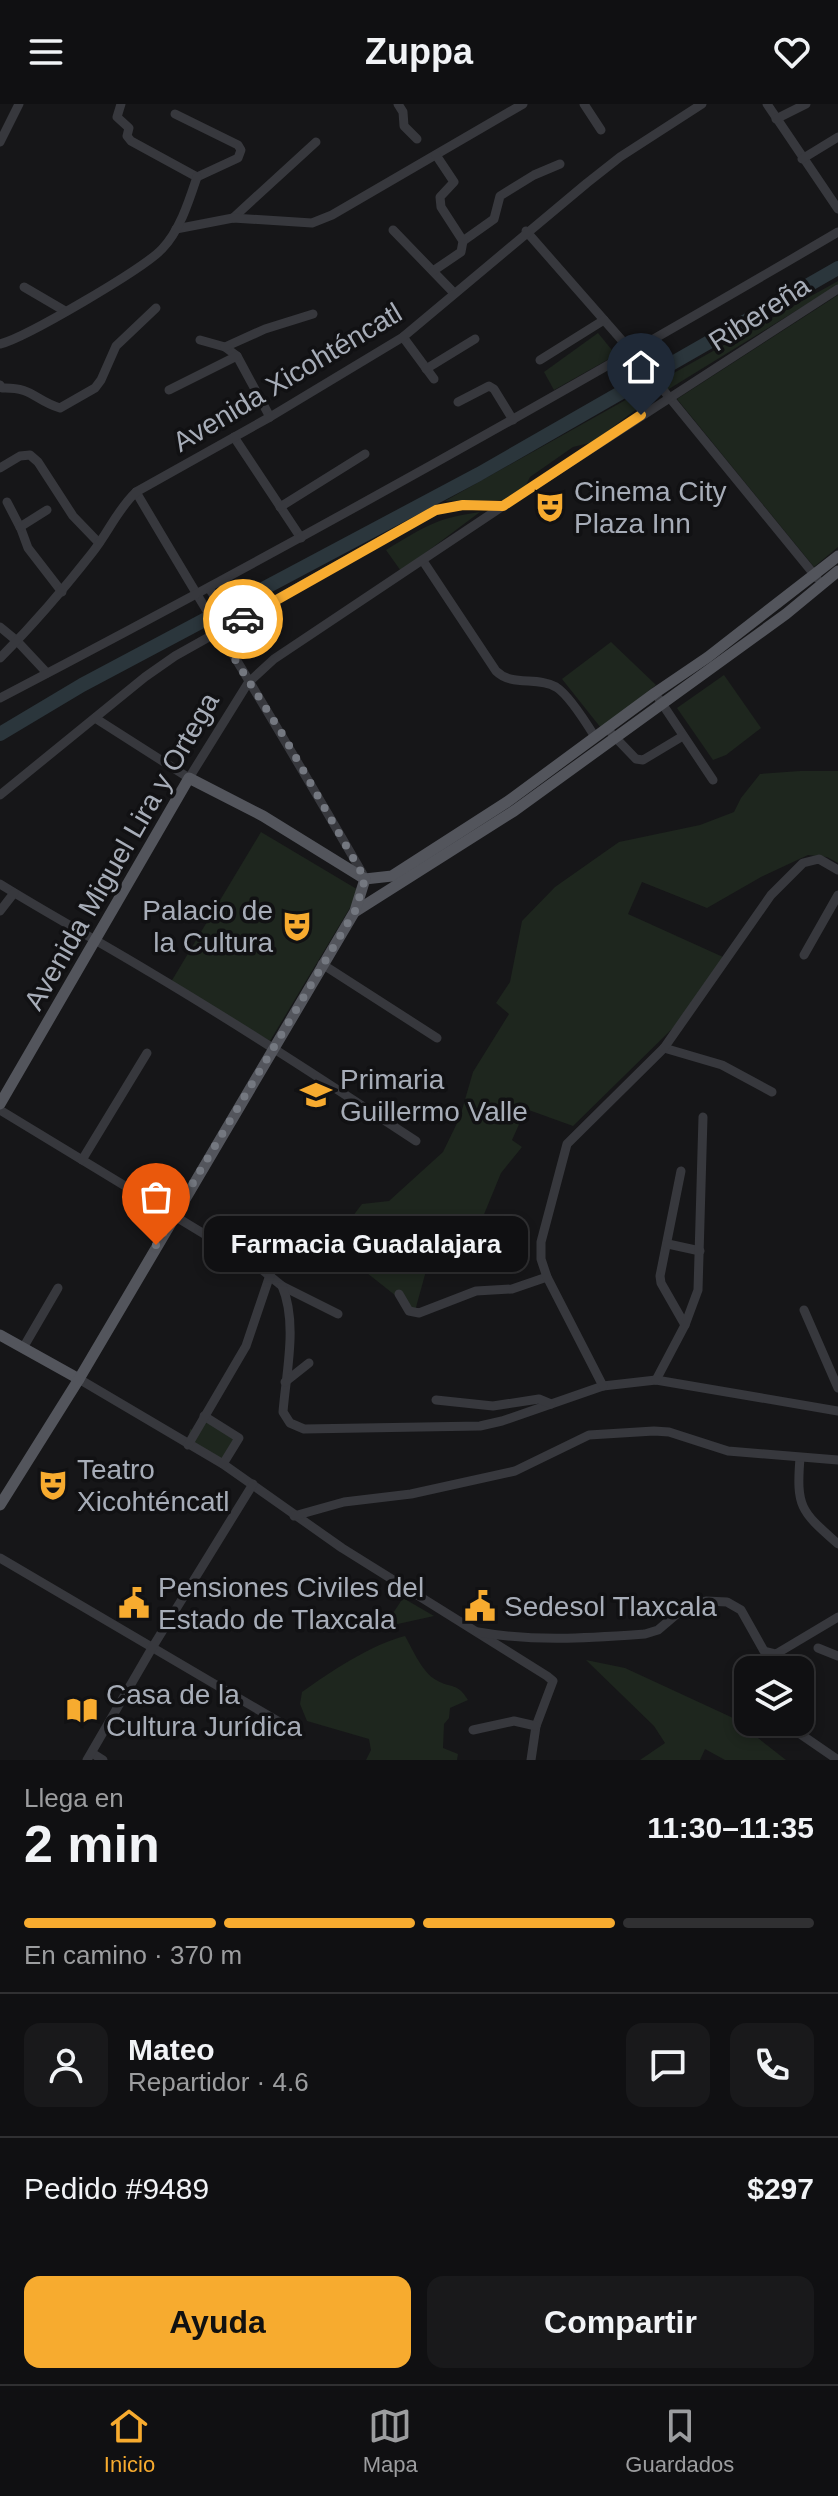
<!DOCTYPE html>
<html lang="es">
<meta charset="utf-8">
<style>
:root{--surface:#101012;--page:#19191b;--text:#f1f3f6;--muted:#9c9d9f;--line:#303032;--accent:#f7ab2f}
body{margin:0;font-family:Helvetica,sans-serif;background:var(--page);color:var(--text);height:100vh;display:flex;flex-direction:column;font-size:30px;white-space:nowrap}
*{box-sizing:border-box;margin:0}
p{font-size:26px;color:var(--muted)}
.icon{flex:none;width:44px;height:44px;fill:none;stroke:currentColor;stroke-width:2;stroke-linecap:round;stroke-linejoin:round}
.map{position:relative;height:1656px;overflow:hidden}
.details{display:flex;flex-direction:column;background:var(--surface);flex:1}
.details>*{flex:none}
.fabs{position:absolute;left:734px;top:1552px;display:grid;gap:16px}
.fabs a{display:grid;place-items:center;width:80px;height:80px;border-radius:16px;background:var(--surface);box-shadow:0 4px 12px #0003,0 0 0 2px var(--line);font-size:40px}
.pin{position:absolute;display:grid;place-items:center;width:68px;height:68px;color:#fff;margin:-82px -34px;border-radius:50% 50% 50% 0;rotate:-45deg;box-shadow:0 0 8px #0007}
.pin .icon{rotate:45deg}
.courier{position:absolute;display:grid;place-items:center;width:80px;height:80px;margin:-40px;border:6px solid #f7ab2f;border-radius:50%;background:#fff;color:#222;box-shadow:0 2px 10px #0007}
.bubble{position:absolute;height:56px;border-radius:16px;background:var(--surface);box-shadow:0 4px 12px #0003,0 0 0 2px var(--line);font-size:26px;font-weight:600;line-height:56px;text-align:center}
.head em{font-style:normal;font-weight:600}
.head div{display:flex;flex-direction:column-reverse}
.head{display:flex;align-items:center;justify-content:space-between;height:136px;padding:0 24px}
h1{font-size:52px;font-weight:600;line-height:60px}
.bar{display:grid;grid-template-columns:repeat(4,1fr);gap:12px 8px;align-content:center;height:96px;padding:0 24px}
.bar i{height:10px;border-radius:6px;background:var(--line)}
.bar .active{background:var(--accent)}
.bar p{grid-column:span 4}
.line{display:flex;align-items:center;gap:20px;padding:0 24px;border-top:2px solid var(--line)}
.line div{flex:1}
.round{display:grid;place-items:center;flex:none;width:84px;height:84px;border-radius:16px;background:var(--page)}
.primary-button{display:flex;gap:16px;margin-top:auto;padding:16px 24px}
.primary-button a{flex:1;height:92px;border-radius:16px;background:var(--accent);color:#111;font-size:32px;font-weight:600;line-height:92px;text-align:center}
.primary-button a+a{background:var(--page);color:var(--text)}
header{display:flex;justify-content:space-between;align-items:center;height:104px;padding:0 24px;background:var(--surface);font-size:36px;font-weight:600}
.tabs{display:flex;justify-content:space-around;align-items:center;height:112px;border-top:2px solid var(--line);background:var(--surface);font-size:22px;color:var(--muted)}
.tabs a{display:grid;justify-items:center;gap:4px}
.tabs .active{color:var(--accent)}
.map>svg:first-child{display:block}
.green{fill:#1e261e}
.lines{fill:none;stroke-linecap:round;stroke-linejoin:round}
.river{stroke:#2b363c;stroke-width:14}
.minor{stroke:#37383d;stroke-width:9}
.major{stroke:#53555c;stroke-width:11}
.done{stroke:#747880;stroke-width:8;stroke-dasharray:0 14.4}
.route{stroke:#f7ab2f;stroke-width:10}
.labels{text-anchor:middle;stroke-width:7;stroke-linejoin:round;paint-order:stroke}
.street-label{font-size:28px;fill:#a7adb8;stroke:#111113}
.poi-label{font-size:28px;fill:#a7adb8;stroke:#111113;text-anchor:start}
</style>
<header><svg class="icon" aria-label="menu" viewBox="0 0 24 24"><path d="M4 6h16M4 12h16M4 18h16"/></svg>Zuppa<svg class="icon" aria-label="heart" viewBox="0 0 24 24"><path d="M12 20l-8-8c-3-5 5-10 8-4 3-6 11-1 8 4z"/></svg></header>
<div class="map">
<svg width="838" height="1656" viewBox="0 0 838 1656">
<rect width="100%" height="100%" fill="#161618"/>
<!-- green -->
<g class="green">
<path d="M838,177V181L638,304L593,338L573,343L530,373L525,383L508,396L445,397Z"/>
<path d="M838,191V443L814,463L677,295Z"/>
<path d="M598,229L616,251L554,286L544,268Z"/>
<path d="M480,408L401,467L386,446C424,423 436,414 480,408Z"/>
<path d="M611,538L656,581L601,624L562,575Z"/>
<path d="M724,571L761,624L726,651L713,656L677,604Z"/>
<path d="M800,667H838V759L827,753L808,751L761,773L707,804L642,778L628,810L723,853L675,922L573,1022L526,1005L512,1036L522,1043L501,1069L478,1125L450,1139L439,1140L429,1156L415,1207L367,1169L327,1146L362,1100L389,1097L443,1048L460,1013L473,968L509,910L496,899L510,878L522,817L555,783L619,738L700,721L734,708L741,694L760,670Z"/>
<path d="M261,728L360,787L270,937L171,878Z"/>
<path d="M204,1312L239,1334L223,1360L188,1341L190,1325L196,1327Z"/>
<path d="M403,1494L434,1512L384,1523Z"/>
<path d="M405,1532C413,1546 422,1568 436,1576C452,1585 457,1578 468,1596L450,1604L449,1614L444,1620L443,1644L458,1650L457,1656H366L371,1646L369,1635L307,1617L300,1600L302,1588C330,1568 372,1540 405,1532Z"/>
<path d="M586,1556L625,1564L731,1613L786,1656H725L705,1645L700,1656H640L665,1639L654,1622Z"/>
</g>
<g class="lines">
<!-- river -->
<path class="river" d="M0,630L82,581L479,370L838,164"/>
<!-- minor -->
<g class="minor">
<path d="M121,0L117,13L129,24L127,32L131,37L197,73"/>
<path d="M398,0L403,8L404,22L417,35"/>
<path d="M584,0L601,26"/>
<path d="M767,0L838,105"/>
<path d="M175,10L238,41L241,46L238,54L197,73"/>
<path d="M776,15L806,0"/>
<path d="M0,38L19,0"/>
<path d="M802,55L838,33"/>
<path d="M233,114L316,38"/>
<path d="M176,125L233,114L312,119L332,111L523,0"/>
<path d="M393,126L454,189"/>
<path d="M526,127L633,249L817,474"/>
<path d="M463,137L494,115L500,92L534,71L560,60"/>
<path d="M433,167L461,148L463,137L441,103L440,93L454,78L436,51"/>
<path d="M24,183L65,207"/>
<path d="M403,233L434,275"/>
<path d="M200,236L225,243L237,252L270,313"/>
<path d="M0,240C25,234 143,165 162,145C180,126 189,97 197,73"/>
<path d="M225,243L265,225L313,210"/>
<path d="M540,256L604,216"/>
<path d="M426,265L475,235"/>
<path d="M0,281L2,284C33,283 34,296 60,304L95,284L101,276L116,242L156,204"/>
<path d="M169,286L237,252"/>
<path d="M458,298L489,282L494,285L513,316"/>
<path d="M234,333L301,434"/>
<path d="M0,364L20,352L30,351L38,358L73,412L99,439"/>
<path d="M136,388C212,517 291,644 365,774"/>
<path d="M7,398L21,425L28,444L62,488"/>
<path d="M280,403L365,350"/>
<path d="M20,423L47,406"/>
<path d="M423,457L496,567C512,583 537,572 556,583C569,591 587,620 595,633"/>
<path d="M209,484L233,521"/>
<path d="M0,523L17,537L47,569"/>
<path d="M0,554C33,521 63,486 92,449C108,429 117,406 136,388L270,313L403,233L587,79L620,53L702,0"/>
<path d="M0,594C284,446 562,290 838,128"/>
<path d="M659,595L713,676"/>
<path d="M95,614L189,674L248,579L274,555L503,402L838,185"/>
<path d="M612,630L636,655L643,656L683,632"/>
<path d="M0,691L145,573L175,552L436,406L463,401L501,402"/>
<path d="M0,780C50,811 102,839 153,870C242,923 329,980 416,1037"/>
<path d="M0,807L14,789"/>
<path d="M804,851L838,791"/>
<path d="M322,860L437,934"/>
<path d="M664,944L722,961L772,988"/>
<path d="M0,1006L260,1164L282,1182L338,1210"/>
<path d="M82,1056L147,949"/>
<path d="M681,1067L660,1172L661,1179L685,1221"/>
<path d="M668,1140L700,1147"/>
<path d="M282,1182C298,1219 286,1269 283,1308L290,1319L304,1325L480,1322L502,1317L603,1282L656,1276L838,1307"/>
<path d="M399,1190L409,1207L419,1209L476,1187L512,1185L547,1173"/>
<path d="M804,1206L838,1284"/>
<path d="M23,1244L58,1184"/>
<path d="M79,1275L223,1360L342,1444L547,1572L553,1577L536,1622L531,1656"/>
<path d="M656,1276L685,1221L698,1186L703,1013"/>
<path d="M285,1278L309,1259"/>
<path d="M603,1282L547,1173L541,1155V1138L567,1040L664,944L771,791L803,759L819,755L838,766"/>
<path d="M436,1296L493,1302L539,1295L551,1300"/>
<path d="M204,1312L239,1334L223,1360"/>
<path d="M188,1341L246,1242L270,1171"/>
<path d="M800,1354C796,1404 801,1407 838,1440"/>
<path d="M294,1412L344,1398L411,1390L515,1367L589,1331L654,1327L669,1328L728,1347L838,1356"/>
<path d="M0,1454L286,1622"/>
<path d="M478,1528C535,1538 588,1534 645,1530L658,1526L685,1503L706,1497L727,1498L741,1506L764,1547L776,1550L838,1513"/>
<path d="M818,1544L838,1552"/>
<path d="M793,1625L838,1656"/>
<path d="M473,1626L514,1617L536,1622"/>
<path d="M92,1649L103,1656"/>
<path d="M87,1656L152,1544L253,1380"/>
</g>
<!-- major -->
<g class="major">
<path d="M365,775L392,772L507,698L655,589L708,553L838,452"/>
<path d="M356,807L514,707L786,510L838,467"/>
<path d="M0,1000L189,674L263,712L365,775"/>
<path d="M0,1231L79,1275"/>
<path d="M0,1401L79,1275L355,807L365,775"/>
</g>
</g>
<g class="lines">
<!-- done -->
<path class="done" d="M156,1141L355,807L365,775L286,636L219,530L243,515"/>
<!-- route -->
<path class="route" d="M243,515L436,406L463,401L503,402L641,311"/>
</g>
<!-- icons -->
<defs>
<symbol id="theatre-bare" viewBox="-9 -9 18 18"><path d="M-5-5.5Q0-4 5-5.5V0Q5 5 0 6Q-5 5-5 0ZM-3.3-2.5H-1v1.5H-3.3ZM1-2.5H3.3v1.5H1ZM-2.8 1Q0 5.5 2.8 1Z" fill="#f7ab2f" stroke="#111113" stroke-width="2.5" paint-order="stroke"/></symbol>
<symbol id="school-bare" viewBox="-9 -9 18 18"><path d="M0-5L7-2L0 1L-7-2ZM-4 1L0 2.5L4 1V4Q0 6-4 4Z" fill="#f7ab2f" stroke="#111113" stroke-width="2.5" paint-order="stroke"/></symbol>
<symbol id="civic-bare" viewBox="-9 -9 18 18"><path d="M-.6-6.5H3V-4.5H.6V-3L4-1V1h2V6H-6V1h2V-1L-.6-3ZM-1.2 2.5V6h2.4V2.5Z" fill="#f7ab2f" stroke="#111113" stroke-width="2.5" paint-order="stroke"/></symbol>
<symbol id="library-bare" viewBox="-9 -9 18 18"><path d="M-6-4Q-3-5.5-.7-3.5V5Q-3 3-6 4ZM6-4Q3-5.5 .7-3.5V5Q3 3 6 4Z" fill="#f7ab2f" stroke="#111113" stroke-width="2.5" paint-order="stroke"/></symbol>
</defs>
<g fill-rule="evenodd">
<use href="#theatre-bare" x="528" y="381" width="44" height="44"/>
<use href="#theatre-bare" x="275" y="800" width="44" height="44"/>
<use href="#school-bare" x="294" y="969" width="44" height="44"/>
<use href="#theatre-bare" x="31" y="1359" width="44" height="44"/>
<use href="#civic-bare" x="112" y="1477" width="44" height="44"/>
<use href="#civic-bare" x="458" y="1480" width="44" height="44"/>
<use href="#library-bare" x="60" y="1584" width="44" height="44"/>
</g>
<g class="labels">
<!-- street labels -->
<g class="street-label">
<text transform="translate(759 209) rotate(-33)" y="10">Ribereña</text>
<text transform="translate(287 273) rotate(-31)" y="10">Avenida Xicohténcatl</text>
<text transform="translate(121 747) rotate(-60)" y="10">Avenida Miguel Lira y Ortega</text>
</g>
<!-- poi labels -->
<g class="poi-label">
<text x="574" y="397">Cinema City<tspan x="574" dy="32">Plaza Inn</tspan></text>
<text x="273" y="816" text-anchor="end">Palacio de<tspan x="273" dy="32">la Cultura</tspan></text>
<text x="340" y="985">Primaria<tspan x="340" dy="32">Guillermo Valle</tspan></text>
<text x="77" y="1375">Teatro<tspan x="77" dy="32">Xicohténcatl</tspan></text>
<text x="158" y="1493">Pensiones Civiles del<tspan x="158" dy="32">Estado de Tlaxcala</tspan></text>
<text x="504" y="1512">Sedesol Tlaxcala</text>
<text x="106" y="1600">Casa de la<tspan x="106" dy="32">Cultura Jurídica</tspan></text>
</g>
</g>
</svg>
<div class="fabs">
<a><svg class="icon" aria-label="layers" viewBox="0 0 24 24"><path d="M12 4l9 5-9 5-9-5zM3 14l9 5 9-5"/></svg></a>
</div>
<div class="pin" style="left:156px;top:1141px;background:#ea580c"><svg class="icon" aria-label="bag" viewBox="0 0 24 24"><path d="M5 8h14l-1 12H6zM9 8a3 3 0 0 1 6 0"/></svg></div>
<div class="pin" style="left:641px;top:311px;background:#1f2937"><svg class="icon" aria-label="home" viewBox="0 0 24 24"><path d="M3 11l9-7 9 7M6 9v11h12V9"/></svg></div>
<div class="courier" style="left:243px;top:515px"><svg class="icon" aria-label="car" viewBox="0 0 24 24"><path d="M5 17H2v-5l4-1 3-4h7l3 4 3 1v5h-3M9 17h6M6 11h13"/><circle cx="7" cy="17" r="2"/><circle cx="17" cy="17" r="2"/></svg></div>
<div class="bubble" style="left:204px;top:1112px;width:324px">Farmacia Guadalajara</div>
</div>
<section class="details">
<div class="head"><div><h1>2 min</h1><p>Llega en</p></div><em>11:30–11:35</em></div>
<div class="bar"><i class="active"></i><i class="active"></i><i class="active"></i><i></i><p>En camino · 370 m</p></div>
<div class="line" style="height:144px"><a class="round"><svg class="icon" aria-label="person" viewBox="0 0 24 24"><circle cx="12" cy="8" r="4"/><path d="M4 21q1-7 8-7t8 7"/></svg></a><div><b>Mateo</b><p>Repartidor · 4.6</p></div><a class="round"><svg class="icon" aria-label="chat" viewBox="0 0 24 24"><path d="M4 5h16v11H9l-5 4z"/></svg></a><a class="round"><svg class="icon" aria-label="phone" viewBox="0 0 24 24"><path d="M5 4h4l2 5-3 2q2 4 5 5l2-3 5 2v4C11 20 4 13 5 4z"/></svg></a></div>
<div class="line" style="height:104px"><div>Pedido #9489</div><b>$297</b></div>
<div class="primary-button"><a>Ayuda</a><a>Compartir</a></div>
</section>
<nav class="tabs">
<a class="active"><svg class="icon" aria-label="home" viewBox="0 0 24 24"><path d="M3 11l9-7 9 7M6 9v11h12V9"/></svg>Inicio</a>
<a><svg class="icon" aria-label="map" viewBox="0 0 24 24"><path d="M3 6l6-2 6 2 6-2v14l-6 2-6-2-6 2zM9 4v14M15 6v14"/></svg>Mapa</a>
<a><svg class="icon" aria-label="saved" viewBox="0 0 24 24"><path d="M7 4h10v16l-5-4-5 4z"/></svg>Guardados</a>
</nav>
